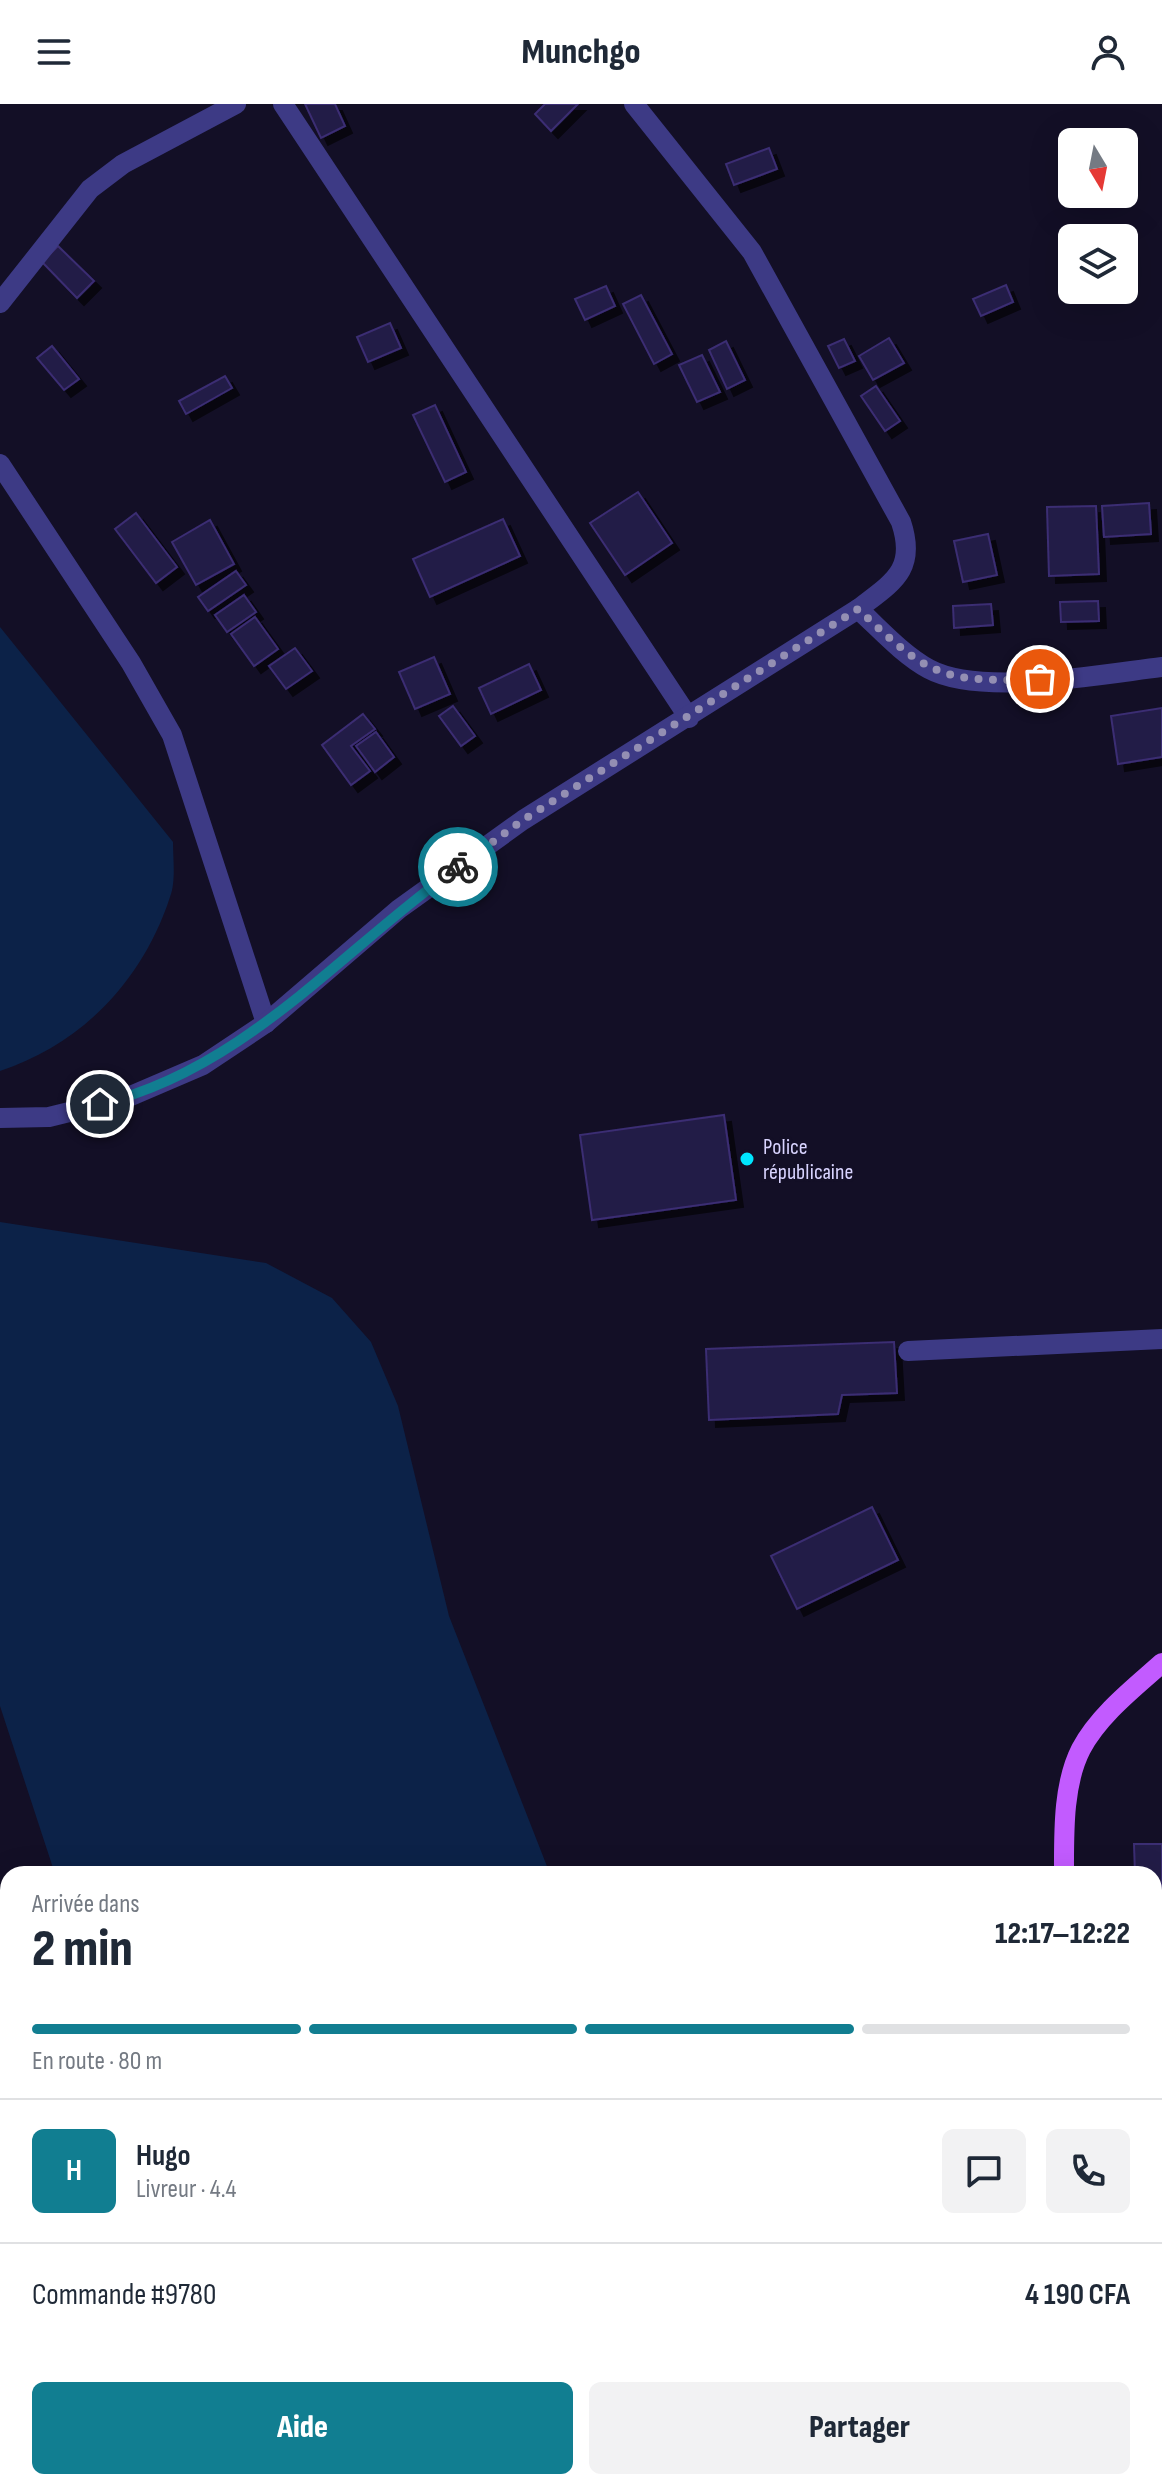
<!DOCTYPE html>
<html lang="fr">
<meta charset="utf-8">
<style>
:root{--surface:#fff;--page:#f2f2f3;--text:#1f2937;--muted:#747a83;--line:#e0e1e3;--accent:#117e91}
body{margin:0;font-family:"Sofia Sans Condensed",sans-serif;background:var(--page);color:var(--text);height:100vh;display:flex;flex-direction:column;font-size:30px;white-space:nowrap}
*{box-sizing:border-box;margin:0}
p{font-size:26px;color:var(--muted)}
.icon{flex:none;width:44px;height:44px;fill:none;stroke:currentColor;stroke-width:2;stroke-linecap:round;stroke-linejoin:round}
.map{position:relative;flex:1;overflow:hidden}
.sheet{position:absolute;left:0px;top:1762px;width:1162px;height:624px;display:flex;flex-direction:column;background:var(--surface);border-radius:24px 24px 0 0;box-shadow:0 8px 32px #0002}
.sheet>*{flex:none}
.needle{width:52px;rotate:170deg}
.buttons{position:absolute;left:1058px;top:24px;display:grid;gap:16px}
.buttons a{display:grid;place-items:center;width:80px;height:80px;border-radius:12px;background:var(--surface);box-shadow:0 8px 32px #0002;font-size:40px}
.pin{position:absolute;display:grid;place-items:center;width:68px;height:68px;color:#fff;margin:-34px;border:4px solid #fff;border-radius:50%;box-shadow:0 2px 8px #0007}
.courier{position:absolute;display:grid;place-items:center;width:80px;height:80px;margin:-40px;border:6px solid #117e91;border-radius:50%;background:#fff;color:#222;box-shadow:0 2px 10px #0007}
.overview em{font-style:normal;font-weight:800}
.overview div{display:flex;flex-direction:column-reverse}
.overview{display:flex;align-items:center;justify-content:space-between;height:136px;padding:0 32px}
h1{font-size:52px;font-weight:800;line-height:60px}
.bar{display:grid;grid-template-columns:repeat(4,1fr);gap:12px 8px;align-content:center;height:96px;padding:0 32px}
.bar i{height:10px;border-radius:6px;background:var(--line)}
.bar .selected{background:var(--accent)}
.bar p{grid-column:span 4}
.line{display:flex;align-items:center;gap:20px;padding:0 32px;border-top:2px solid var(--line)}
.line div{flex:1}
.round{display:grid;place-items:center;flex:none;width:84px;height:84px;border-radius:12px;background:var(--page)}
.primary-button{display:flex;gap:16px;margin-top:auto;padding:16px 32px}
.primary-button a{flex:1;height:92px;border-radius:12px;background:var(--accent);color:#fff;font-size:32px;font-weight:800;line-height:92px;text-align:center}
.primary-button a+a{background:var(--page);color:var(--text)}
header{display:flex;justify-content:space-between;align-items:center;height:104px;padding:0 32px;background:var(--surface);font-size:36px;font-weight:800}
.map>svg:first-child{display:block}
.water{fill:#0c2248}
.building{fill:#241b47;stroke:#3b2d73;stroke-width:2;filter:url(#shadow)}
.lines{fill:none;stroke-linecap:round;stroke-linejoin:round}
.lane{stroke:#3d3a85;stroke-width:20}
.street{stroke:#3d3a85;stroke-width:20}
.primary{stroke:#c25bff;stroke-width:20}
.done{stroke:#948fb3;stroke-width:8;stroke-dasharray:0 14.4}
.route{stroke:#117e91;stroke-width:10}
.poi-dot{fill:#00e5ff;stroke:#130f26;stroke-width:3}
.labels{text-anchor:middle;stroke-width:6;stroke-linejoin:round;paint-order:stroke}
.poi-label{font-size:22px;fill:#d9d4ff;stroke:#130f26;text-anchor:start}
</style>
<header><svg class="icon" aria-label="menu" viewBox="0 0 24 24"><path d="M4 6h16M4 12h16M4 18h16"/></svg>Munchgo<svg class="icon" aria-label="person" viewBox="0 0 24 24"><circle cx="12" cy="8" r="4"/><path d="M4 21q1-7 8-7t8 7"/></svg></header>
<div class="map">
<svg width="1162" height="2386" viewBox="0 0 1162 2386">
<defs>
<filter id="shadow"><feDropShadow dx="7" dy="7" stdDeviation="0" flood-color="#0009"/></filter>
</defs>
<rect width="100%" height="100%" fill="#130f26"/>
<!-- water -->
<g class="water">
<path d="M0,523L173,738C173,755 176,778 170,793C143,876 82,940 0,967Z"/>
<path d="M0,1118L266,1159L332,1194L371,1238L398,1302L449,1512L550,1770H55L0,1602Z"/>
<path d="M228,2378H783L786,2386H231Z"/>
</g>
<!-- building -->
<g class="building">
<path d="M305,0H335L345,22L321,34Z"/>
<path d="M545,0H578L551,27L535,10Z"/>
<path d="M769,44L777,65L734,81L726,60Z"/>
<path d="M58,142L94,177L77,194L42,158Z"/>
<path d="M1006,181L1013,198L981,212L973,195Z"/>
<path d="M606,182L615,202L585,216L575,195Z"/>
<path d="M641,191L672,250L654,260L623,200Z"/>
<path d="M390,219L401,244L368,258L357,233Z"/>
<path d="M889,234L904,259L873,276L859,252Z"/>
<path d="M844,235L855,257L839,264L828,242Z"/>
<path d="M726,237L745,276L727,285L709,246Z"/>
<path d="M52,242L79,275L64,286L37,254Z"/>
<path d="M702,251L720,288L697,298L679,261Z"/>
<path d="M225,272L232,284L186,310L179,297Z"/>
<path d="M876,282L900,317L885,327L861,292Z"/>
<path d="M435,301L466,368L445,378L413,311Z"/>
<path d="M638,388L672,439L625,471L590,419Z"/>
<path d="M1149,399L1151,430L1104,433L1102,402Z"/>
<path d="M1096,402L1099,470L1049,472L1047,403Z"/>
<path d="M136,409L177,463L156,479L115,425Z"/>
<path d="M503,415L520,452L430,493L413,455Z"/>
<path d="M210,416L234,460L196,481L172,438Z"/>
<path d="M988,430L997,471L963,478L954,437Z"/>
<path d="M236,467L246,481L208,507L198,493Z"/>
<path d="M244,491L256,508L227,528L215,511Z"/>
<path d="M1098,497L1099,517L1061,518L1060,498Z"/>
<path d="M991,500L993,521L954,524L953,502Z"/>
<path d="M255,513L278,545L254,562L231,530Z"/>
<path d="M295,544L312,567L286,585L269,562Z"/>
<path d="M434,553L450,590L415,605L399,568Z"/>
<path d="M529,560L541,586L491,610L479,584Z"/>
<path d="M453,602L475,632L461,642L439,612Z"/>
<path d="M1162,604V653L1118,660L1111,612Z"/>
<path d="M363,610L375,625L351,642L370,667L351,681L322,641Z"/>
<path d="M376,628L394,653L375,668L356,642Z"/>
<path d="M724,1011L736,1096L592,1116L580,1031Z"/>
<path d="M894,1238L897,1289L842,1291L838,1310L709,1316L706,1245Z"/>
<path d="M872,1403L898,1456L797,1505L771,1452Z"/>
<path d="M1134,1740H1162V2000H1154V1770H1135Z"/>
</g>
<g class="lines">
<!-- lane -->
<path class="lane" d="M908,1247L1162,1235"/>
<!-- street -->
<g class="street">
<path d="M283,0L689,614"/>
<path d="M0,199L90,85L123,60L236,0"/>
<path d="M0,360L131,559L172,631L266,919"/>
<path d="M858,505C880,525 902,550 929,565C981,593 1103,570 1162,563"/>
<path d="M0,1014L49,1013L126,994L203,961L266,919L399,805L523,716L858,505C893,478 917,466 901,418L752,148L634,0"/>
</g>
<!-- primary -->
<g class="primary">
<path d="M1064,1767C1064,1728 1063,1680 1081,1645C1099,1611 1134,1584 1162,1559"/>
<path d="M1061,2378V2386"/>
</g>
</g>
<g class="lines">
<!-- done -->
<path class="done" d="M458,763L523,716L858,505C929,572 941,579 1040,575"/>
<!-- route -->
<path class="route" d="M100,1000C244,966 342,846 458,763"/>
</g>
<!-- markers -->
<circle class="poi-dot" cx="747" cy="1055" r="8"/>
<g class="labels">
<!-- poi labels -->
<g class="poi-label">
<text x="763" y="1050">Police<tspan x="763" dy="25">républicaine</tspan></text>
</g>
</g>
</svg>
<div class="buttons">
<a><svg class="needle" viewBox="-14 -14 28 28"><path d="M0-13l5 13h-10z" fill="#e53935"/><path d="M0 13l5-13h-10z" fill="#747a83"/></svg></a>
<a><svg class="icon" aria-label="layers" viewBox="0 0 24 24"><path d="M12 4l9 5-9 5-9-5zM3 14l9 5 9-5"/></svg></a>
</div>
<div class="pin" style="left:1040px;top:575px;background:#ea580c"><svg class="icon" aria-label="bag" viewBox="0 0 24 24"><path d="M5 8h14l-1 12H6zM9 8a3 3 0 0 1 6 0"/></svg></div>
<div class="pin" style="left:100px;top:1000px;background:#1f2937"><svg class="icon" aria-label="home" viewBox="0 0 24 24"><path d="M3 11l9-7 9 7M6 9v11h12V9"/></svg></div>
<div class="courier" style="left:458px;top:763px"><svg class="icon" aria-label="bike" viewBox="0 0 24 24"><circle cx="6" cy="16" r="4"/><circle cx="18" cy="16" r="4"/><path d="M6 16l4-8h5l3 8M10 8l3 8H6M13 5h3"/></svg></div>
<section class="sheet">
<div class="overview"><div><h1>2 min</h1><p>Arrivée dans</p></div><em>12:17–12:22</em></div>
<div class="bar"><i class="selected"></i><i class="selected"></i><i class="selected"></i><i></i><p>En route · 80 m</p></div>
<div class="line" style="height:144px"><b class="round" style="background:var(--accent);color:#fff">H</b><div><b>Hugo</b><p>Livreur · 4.4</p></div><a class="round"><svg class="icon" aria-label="chat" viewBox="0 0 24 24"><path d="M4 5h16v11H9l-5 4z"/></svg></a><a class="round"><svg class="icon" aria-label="phone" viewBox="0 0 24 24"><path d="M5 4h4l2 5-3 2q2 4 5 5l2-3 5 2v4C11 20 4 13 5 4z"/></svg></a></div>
<div class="line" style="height:104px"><div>Commande #9780</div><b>4 190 CFA</b></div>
<div class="primary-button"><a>Aide</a><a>Partager</a></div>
</section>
</div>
